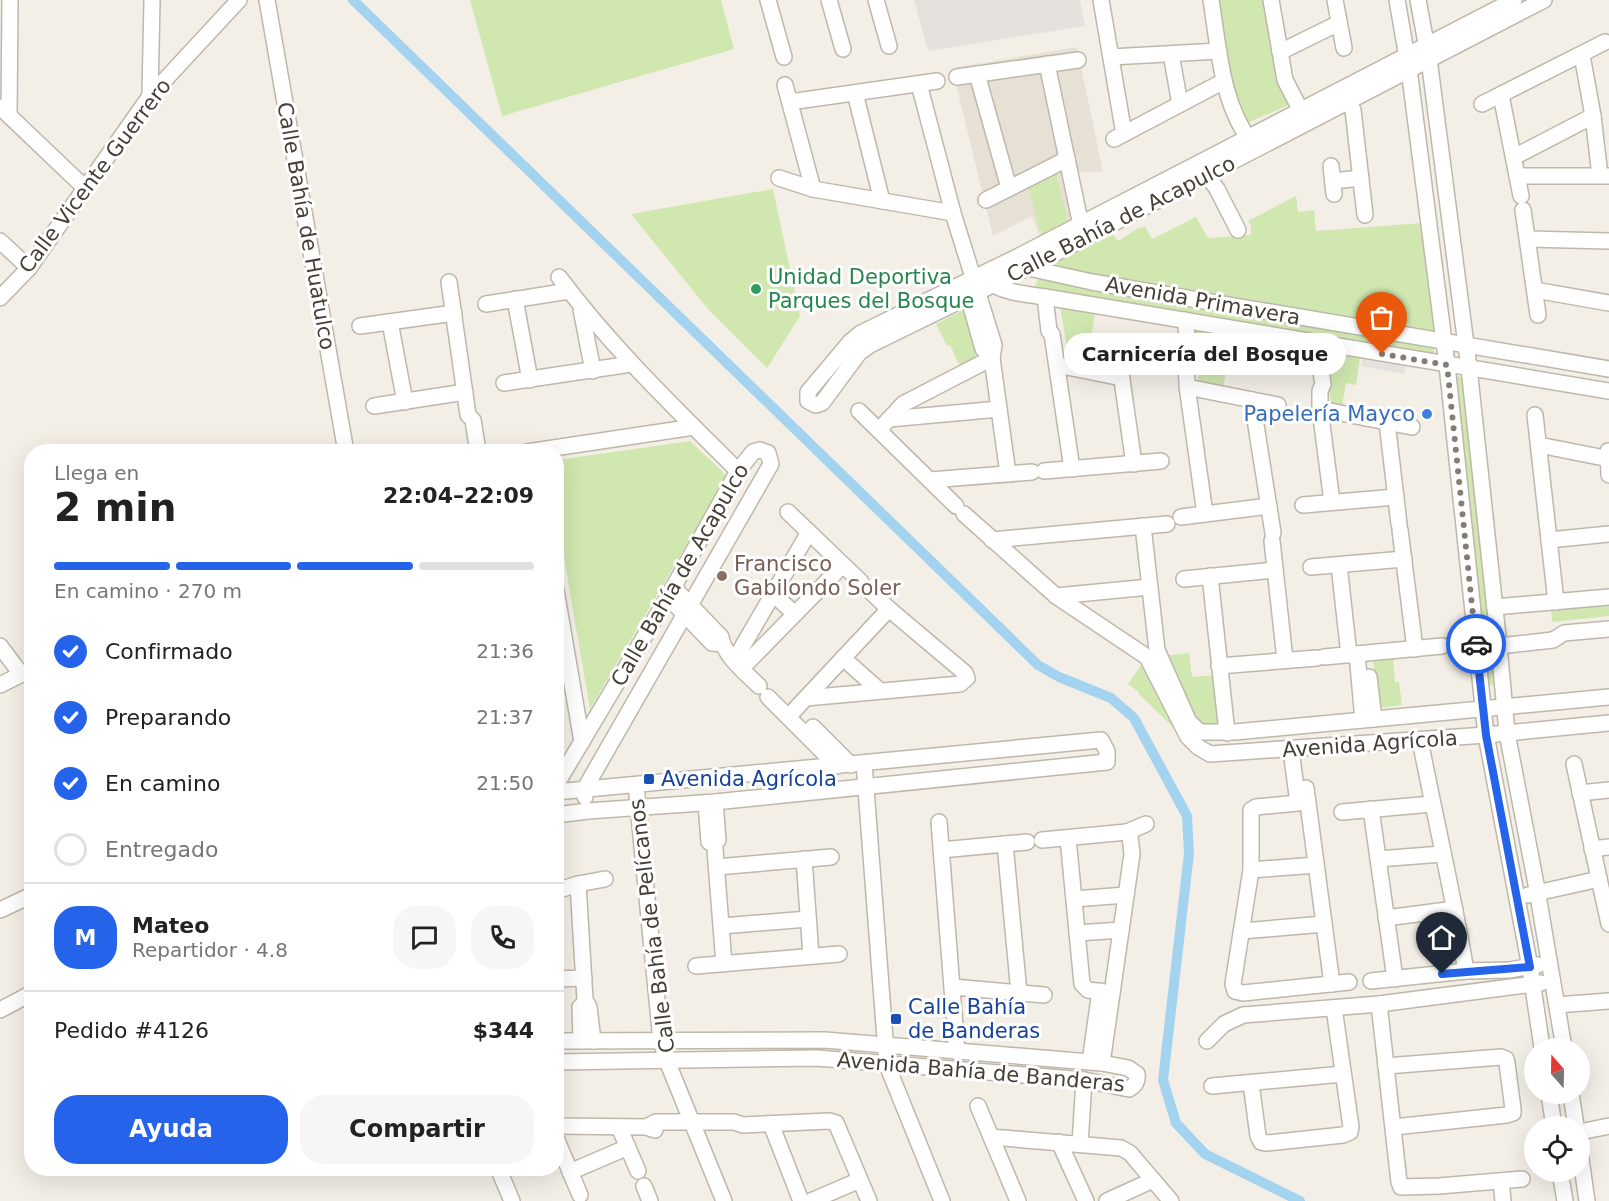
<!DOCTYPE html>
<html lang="es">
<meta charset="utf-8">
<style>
:root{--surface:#fff;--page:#f6f6f6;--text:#222;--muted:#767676;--line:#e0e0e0;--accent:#2563eb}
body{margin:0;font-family:"DejaVu Sans",sans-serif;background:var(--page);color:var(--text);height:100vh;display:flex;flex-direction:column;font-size:22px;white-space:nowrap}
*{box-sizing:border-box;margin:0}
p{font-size:20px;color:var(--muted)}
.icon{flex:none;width:33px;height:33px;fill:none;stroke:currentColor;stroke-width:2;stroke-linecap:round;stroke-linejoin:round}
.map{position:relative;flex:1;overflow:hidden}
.panel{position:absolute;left:24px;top:444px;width:540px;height:732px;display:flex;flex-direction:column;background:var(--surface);border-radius:24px;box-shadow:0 6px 24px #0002}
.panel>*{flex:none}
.needle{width:39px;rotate:340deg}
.tools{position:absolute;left:1524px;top:1038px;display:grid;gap:12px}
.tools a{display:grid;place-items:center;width:66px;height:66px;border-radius:50%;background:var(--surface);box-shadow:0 6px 24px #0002;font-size:30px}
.pin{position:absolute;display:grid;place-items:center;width:51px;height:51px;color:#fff;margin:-62px -26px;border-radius:50% 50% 50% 0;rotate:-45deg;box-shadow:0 0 6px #0007}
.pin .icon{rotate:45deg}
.courier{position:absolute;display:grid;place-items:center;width:60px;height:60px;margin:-30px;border:4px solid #2563eb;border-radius:50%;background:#fff;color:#222;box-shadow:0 2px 8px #0007}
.bubble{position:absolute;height:42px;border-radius:21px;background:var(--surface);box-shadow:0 6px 24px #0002;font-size:20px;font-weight:600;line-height:42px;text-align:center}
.summary em{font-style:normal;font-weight:600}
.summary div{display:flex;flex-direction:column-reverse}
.summary{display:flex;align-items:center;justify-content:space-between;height:102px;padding:0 30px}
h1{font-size:39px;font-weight:600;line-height:45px}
.bar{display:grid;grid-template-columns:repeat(4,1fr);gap:9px 6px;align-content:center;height:72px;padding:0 30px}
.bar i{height:8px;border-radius:4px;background:var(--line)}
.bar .active{background:var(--accent)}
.bar p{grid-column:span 4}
.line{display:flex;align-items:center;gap:15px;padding:0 30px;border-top:2px solid var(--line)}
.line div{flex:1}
.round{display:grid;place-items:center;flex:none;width:63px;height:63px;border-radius:24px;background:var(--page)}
ol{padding:0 30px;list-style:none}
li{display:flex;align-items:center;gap:18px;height:66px}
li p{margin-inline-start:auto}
li .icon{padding:6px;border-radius:50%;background:var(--accent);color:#fff;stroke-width:4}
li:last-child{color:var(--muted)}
li i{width:33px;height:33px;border:3px solid var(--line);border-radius:50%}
.action{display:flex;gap:12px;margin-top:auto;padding:12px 30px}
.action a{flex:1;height:69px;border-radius:24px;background:var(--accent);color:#fff;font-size:24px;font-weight:600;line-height:69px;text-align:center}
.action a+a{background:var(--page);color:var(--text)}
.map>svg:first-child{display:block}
.residential{fill:#e7e1d5}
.industrial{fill:#e6e1dc}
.green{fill:#d0e7b0}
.parking{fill:#e4e2df}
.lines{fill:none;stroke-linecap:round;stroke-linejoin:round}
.canal{stroke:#a4d3ef;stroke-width:10}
.minor-casing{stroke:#bfb7aa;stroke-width:18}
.minor{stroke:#fff;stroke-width:15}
.done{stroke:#837d74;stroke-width:6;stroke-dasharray:0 10.8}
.route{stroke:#2563eb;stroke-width:8}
.leisure-dot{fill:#2e9e5b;stroke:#fff;stroke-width:2}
.shop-dot{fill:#3f7fe0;stroke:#fff;stroke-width:2}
.education-dot{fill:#8d6e63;stroke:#fff;stroke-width:2}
.transit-dot{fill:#1a4fb4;stroke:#fff;stroke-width:2}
.labels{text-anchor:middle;stroke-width:6;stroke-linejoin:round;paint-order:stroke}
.street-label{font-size:21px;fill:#463f36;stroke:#fff}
.leisure-label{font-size:21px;fill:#27864d;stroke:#fff;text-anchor:start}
.shop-label{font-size:21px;fill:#366cbe;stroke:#fff;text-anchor:end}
.education-label{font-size:21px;fill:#785e54;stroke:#fff;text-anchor:start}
.transit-label{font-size:21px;fill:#164399;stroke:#fff;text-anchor:start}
</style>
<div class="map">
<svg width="1609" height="1201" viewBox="0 0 1609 1201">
<rect width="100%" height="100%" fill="#f3efe7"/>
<!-- residential -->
<path class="residential" d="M1077,47L1103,172H1077L1076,225L1041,239L1032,216L993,236L952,68Z"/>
<!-- industrial -->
<path class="industrial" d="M914,0H1080L1085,26L928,51Z"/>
<!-- green -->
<g class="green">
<path d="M470,0H721L734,49L502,116Z"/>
<path d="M1217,0H1264L1278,79L1289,105L1247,123C1226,82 1224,45 1217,0Z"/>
<path d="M1055,170L1069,225L1041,235L1028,185Z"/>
<path d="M773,189L800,316L767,368L708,309L631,214Z"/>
<path d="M1296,196L1298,212L1314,210L1316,231L1422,223L1437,335L1049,268L1048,266L1050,263L1111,232L1118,241L1140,227L1141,228L1145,226L1152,239L1196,217L1208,238L1251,235V226L1248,221Z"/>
<path d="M1040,278L1434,347V355L1037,290L1035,284Z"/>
<path d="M1060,306L1095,313L1087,363L1069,359Z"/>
<path d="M969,307L976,358L960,366L950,345L947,346L936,324Z"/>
<path d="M1191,329L1234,337L1223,387L1199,383Z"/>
<path d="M1324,352L1360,358L1356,385L1346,383L1342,406L1331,405Z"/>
<path d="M1457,376L1462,378L1464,381L1497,683L1492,685L1488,684L1455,378Z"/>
<path d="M690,441L727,476L590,709L557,516V460Z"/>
<path d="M1609,602V616L1552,622L1551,608Z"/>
<path d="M1189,653L1192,677L1215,675L1221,722L1200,725L1164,656Z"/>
<path d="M1393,658L1395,682H1399L1402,705L1378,708L1373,660Z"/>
<path d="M1142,664L1176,727L1174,728L1139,694V692L1128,684Z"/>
</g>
<!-- parking -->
<path class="parking" d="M1363,356L1406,363L1404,374L1361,366Z"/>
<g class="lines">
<!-- canal -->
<path class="canal" d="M353,0L1038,665L1059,677L1111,698L1134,718L1187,816L1189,853L1163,1080L1176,1123L1205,1154L1300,1201"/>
<defs>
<g id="minor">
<path d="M267,0L346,452"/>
<path d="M768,0L784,57"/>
<path d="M829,0L843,49"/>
<path d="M876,0L889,46"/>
<path d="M1101,0L1124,134"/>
<path d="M1211,0C1219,49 1221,104 1253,145"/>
<path d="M1271,0L1285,80L1301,111"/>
<path d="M1335,0L1344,48"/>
<path d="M1397,0L1409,69L1447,365L1486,735L1530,967L1542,1048"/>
<path d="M1418,0L1429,59L1469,368L1499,646L1507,733L1536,884L1564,1048"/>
<path d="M1514,0L1017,257L861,333L850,342L808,392V401L816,405L822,403L859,353L870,345L1025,269L1544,0"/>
<path d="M1280,52L1339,23"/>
<path d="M1171,54L1180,104"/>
<path d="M1582,55L1593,116L1600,176"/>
<path d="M1111,57L1219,51"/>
<path d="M1047,64L1083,235"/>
<path d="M977,74L1009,188"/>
<path d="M957,77L1078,60"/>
<path d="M919,84L953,213L994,345L992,358L1008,474"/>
<path d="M785,85L813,189"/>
<path d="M855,93L882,201"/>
<path d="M1501,95L1521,196"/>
<path d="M150,96L152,0"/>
<path d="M1347,101L1353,110L1365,215"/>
<path d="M790,102L937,81"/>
<path d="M1482,104L1605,42"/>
<path d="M0,107L85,188"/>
<path d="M9,115L10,0"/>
<path d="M1114,139L1224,81"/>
<path d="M1514,157L1593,116"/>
<path d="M1331,166L1334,194"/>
<path d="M1207,175L1217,189L1238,230"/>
<path d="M1517,176H1609"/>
<path d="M779,178L813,189L953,213"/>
<path d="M1333,181L1361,178"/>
<path d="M986,200L1067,159"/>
<path d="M1523,210L1538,315"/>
<path d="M1528,239L1609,241"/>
<path d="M0,241L29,268"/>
<path d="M1024,267L1092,282L1609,369"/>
<path d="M559,277C613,349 675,408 738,471"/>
<path d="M989,281C998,292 1031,295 1045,297L1609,391"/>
<path d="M449,282L468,415L473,420L478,452"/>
<path d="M966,289L983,349L992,358"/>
<path d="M1535,290L1609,303"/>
<path d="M1045,297L1049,331L1052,334L1072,469"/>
<path d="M0,298L29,268L150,96L239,0"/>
<path d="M515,299L530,380"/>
<path d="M486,304L569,291"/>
<path d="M581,309L593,371"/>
<path d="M1185,320L1189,352L1185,358L1188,393L1205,514"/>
<path d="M390,322L405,402"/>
<path d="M360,326L454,313"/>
<path d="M1316,343L1323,384L1320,391V409L1332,502"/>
<path d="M1117,345L1134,464"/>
<path d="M1057,365L1122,378"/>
<path d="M504,383L631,364"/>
<path d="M1187,387L1278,405"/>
<path d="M1252,400L1273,533"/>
<path d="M374,406L465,392"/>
<path d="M1320,409L1412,427"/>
<path d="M859,411L956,506"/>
<path d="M1535,415L1556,602"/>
<path d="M889,419L999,409"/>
<path d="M1387,422L1399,524"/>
<path d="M879,430L903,404L992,358"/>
<path d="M1539,445L1609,459"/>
<path d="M1608,451L1609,475"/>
<path d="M527,452L694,427"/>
<path d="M1044,471L1161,461"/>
<path d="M930,480L1032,472"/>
<path d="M1303,505L1396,497"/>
<path d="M788,512L861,582"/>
<path d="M964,514L1056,596L1147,657L1188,737L1198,747L1210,754L1486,735L1609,723"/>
<path d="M1181,517L1269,506"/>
<path d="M1143,526L1157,650L1189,722L1200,732H1235L1609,697"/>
<path d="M1400,530L1415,649"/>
<path d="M992,540L1167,524"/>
<path d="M1549,540L1609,534"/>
<path d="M1272,541L1285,660"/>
<path d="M1339,565L1349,655"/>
<path d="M1311,567L1404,559"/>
<path d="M1210,576L1227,733"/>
<path d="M1184,579L1275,570"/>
<path d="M673,587L721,637C724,656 746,673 759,686"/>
<path d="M556,590L582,742"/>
<path d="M773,594L795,614"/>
<path d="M1056,596L1150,587"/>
<path d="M668,597L712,643L722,644"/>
<path d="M1495,607L1609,597"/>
<path d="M0,646L21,674"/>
<path d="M1499,646L1553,640L1564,633L1609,629"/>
<path d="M1357,654L1363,720"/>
<path d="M1324,657L1442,646"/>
<path d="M843,658L879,690"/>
<path d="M734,661L809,532"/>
<path d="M1219,666L1317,658"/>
<path d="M742,668L843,565"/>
<path d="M1369,677L1374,719"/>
<path d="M0,685L32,669"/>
<path d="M768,697L837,766"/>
<path d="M806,698L960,684L967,678L965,673L889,609L870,591"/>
<path d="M788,717L889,609"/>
<path d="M813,727L851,765"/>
<path d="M1420,740C1435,817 1453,894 1466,971"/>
<path d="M1291,750L1298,803L1256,807L1251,810V870L1233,984L1235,991L1243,993L1349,982"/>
<path d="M864,763L887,1065L942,1201"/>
<path d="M1574,764L1609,924"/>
<path d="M556,785L668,597L738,471L753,452L760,450L768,453L771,464L584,790L585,797"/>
<path d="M636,785L661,1041L667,1061L724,1201"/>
<path d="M1306,788L1332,984"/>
<path d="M556,792L1101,740L1107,751V762L715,802L588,811L556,815"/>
<path d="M1580,793L1609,790"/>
<path d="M706,803L709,842L714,837L718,840L715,802"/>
<path d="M1371,809L1395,979"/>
<path d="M1342,812L1432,804"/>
<path d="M939,822L957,1052"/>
<path d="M1127,832L1146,824"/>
<path d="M714,837L724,964"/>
<path d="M1068,838L1082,984L1088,990L1112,993"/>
<path d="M1042,840L1127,832L1130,836L1132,854L1102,1063"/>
<path d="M1005,844L1019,993"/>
<path d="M1592,849L1609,847"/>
<path d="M941,850L1027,842"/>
<path d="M804,859L811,956"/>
<path d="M1378,859L1442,854"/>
<path d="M717,867L831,857"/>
<path d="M1251,870L1316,865"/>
<path d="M578,884L585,1000L589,1007L593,1041"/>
<path d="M556,891L578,884L605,879"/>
<path d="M1528,895L1599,879"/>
<path d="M1074,899L1126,895"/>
<path d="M0,910L32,895"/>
<path d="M1386,918L1455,909"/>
<path d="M722,926L808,919"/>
<path d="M1242,931L1324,924"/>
<path d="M1077,933L1121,930"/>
<path d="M696,966L839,954"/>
<path d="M556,979L584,978"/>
<path d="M1371,981L1466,971L1509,970L1538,965"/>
<path d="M953,987L1044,995"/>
<path d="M1379,1004L1399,1182L1401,1187L1439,1186L1522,1179"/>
<path d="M1557,1005L1609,1001"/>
<path d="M0,1010L32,993"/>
<path d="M556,1041L825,1040L1102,1063L1128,1068L1137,1074C1138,1082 1135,1085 1129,1089L1084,1080L817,1058L556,1062"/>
<path d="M581,1041L580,1007L584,1003"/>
<path d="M1207,1041L1224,1024L1243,1015L1379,1004L1541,983"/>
<path d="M1090,1062L1100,991"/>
<path d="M1386,1066L1501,1057L1506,1059L1507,1063L1513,1109V1113L1507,1115L1394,1127"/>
<path d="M1251,1083L1258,1136L1261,1142L1267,1143L1343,1135L1350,1132L1351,1127L1334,1008"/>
<path d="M1212,1086L1343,1074"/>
<path d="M1549,1094L1554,1126"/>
<path d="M1571,1094L1576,1126"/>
<path d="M978,1106L1018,1201"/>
<path d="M771,1124L801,1201"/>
<path d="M556,1126L646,1127L655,1130"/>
<path d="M619,1127L638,1171"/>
<path d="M646,1127L656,1122H734L743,1125L829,1121L836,1123L869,1201"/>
<path d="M1580,1132L1609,1126"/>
<path d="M991,1137L1121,1148L1130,1153L1171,1201"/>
<path d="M556,1138L580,1195"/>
<path d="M1059,1142L1086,1201"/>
<path d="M1080,1144L1084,1080"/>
<path d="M1580,1152L1587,1201"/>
<path d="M498,1168L512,1201"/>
<path d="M570,1172L628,1147"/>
<path d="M1560,1172L1565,1201"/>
<path d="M1501,1181L1503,1201"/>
<path d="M644,1186L650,1201"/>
<path d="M811,1201L860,1180"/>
<path d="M1107,1201L1153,1180"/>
</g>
</defs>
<!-- minor casing -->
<use href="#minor" class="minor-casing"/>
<!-- minor -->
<use href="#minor" class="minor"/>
</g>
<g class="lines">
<!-- done -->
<path class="done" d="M1382,354L1447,365L1476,644"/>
<!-- route -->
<path class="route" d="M1442,974L1530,967L1486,735L1476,644"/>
</g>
<!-- markers -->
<circle class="leisure-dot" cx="756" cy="289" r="6"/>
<circle class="shop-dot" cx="1427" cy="414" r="6"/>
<circle class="education-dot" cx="722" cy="576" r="6"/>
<g class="transit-dot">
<rect x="643" y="773" width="12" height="12" rx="3"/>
<rect x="890" y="1013" width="12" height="12" rx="3"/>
</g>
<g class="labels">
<!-- street labels -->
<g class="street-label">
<text transform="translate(95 176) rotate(-53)" y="7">Calle Vicente Guerrero</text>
<text transform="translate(1121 219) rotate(-27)" y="7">Calle Bahía de Acapulco</text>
<text transform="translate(306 226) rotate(80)" y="7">Calle Bahía de Huatulco</text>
<text transform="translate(1203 301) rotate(10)" y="7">Avenida Primavera</text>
<text transform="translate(680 575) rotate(-60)" y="7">Calle Bahía de Acapulco</text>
<text transform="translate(1370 744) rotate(-4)" y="7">Avenida Agrícola</text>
<text transform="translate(652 926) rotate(-97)" y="7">Calle Bahía de Pelícanos</text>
<text transform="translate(981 1072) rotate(5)" y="7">Avenida Bahía de Banderas</text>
</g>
<!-- leisure labels -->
<g class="leisure-label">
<text x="768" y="284">Unidad Deportiva<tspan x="768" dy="24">Parques del Bosque</tspan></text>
</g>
<!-- shop labels -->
<g class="shop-label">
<text x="1415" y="421">Papelería Mayco</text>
</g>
<!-- education labels -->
<g class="education-label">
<text x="734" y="571">Francisco<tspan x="734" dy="24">Gabilondo Soler</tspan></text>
</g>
<!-- transit labels -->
<g class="transit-label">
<text x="661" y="786">Avenida Agrícola</text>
<text x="908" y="1014">Calle Bahía<tspan x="908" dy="24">de Banderas</tspan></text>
</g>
</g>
</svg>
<div class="tools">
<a><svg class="needle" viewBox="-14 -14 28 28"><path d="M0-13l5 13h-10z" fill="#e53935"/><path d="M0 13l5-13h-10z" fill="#767676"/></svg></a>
<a><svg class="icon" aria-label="locate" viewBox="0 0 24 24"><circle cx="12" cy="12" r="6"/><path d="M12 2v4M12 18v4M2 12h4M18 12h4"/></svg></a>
</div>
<div class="pin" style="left:1382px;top:354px;background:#ea580c"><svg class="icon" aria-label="bag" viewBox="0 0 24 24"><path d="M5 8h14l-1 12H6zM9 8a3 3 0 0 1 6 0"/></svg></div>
<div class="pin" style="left:1442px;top:974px;background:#1f2937"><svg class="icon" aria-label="home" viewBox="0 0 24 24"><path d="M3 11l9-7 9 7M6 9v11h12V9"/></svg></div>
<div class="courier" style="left:1476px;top:644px"><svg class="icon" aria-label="car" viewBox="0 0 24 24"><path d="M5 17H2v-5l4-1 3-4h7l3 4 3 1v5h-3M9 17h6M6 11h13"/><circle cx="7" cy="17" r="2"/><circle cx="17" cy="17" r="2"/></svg></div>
<div class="bubble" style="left:1064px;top:333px;width:282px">Carnicería del Bosque</div>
<section class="panel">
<div class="summary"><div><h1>2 min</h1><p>Llega en</p></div><em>22:04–22:09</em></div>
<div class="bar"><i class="active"></i><i class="active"></i><i class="active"></i><i></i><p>En camino · 270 m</p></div>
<ol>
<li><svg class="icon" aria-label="check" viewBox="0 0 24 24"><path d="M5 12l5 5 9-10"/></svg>Confirmado<p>21:36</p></li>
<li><svg class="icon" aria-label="check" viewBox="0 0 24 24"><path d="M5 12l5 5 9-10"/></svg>Preparando<p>21:37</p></li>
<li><svg class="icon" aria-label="check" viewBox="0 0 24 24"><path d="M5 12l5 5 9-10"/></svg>En camino<p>21:50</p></li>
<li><i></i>Entregado</li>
</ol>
<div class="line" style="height:108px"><b class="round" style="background:var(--accent);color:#fff">M</b><div><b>Mateo</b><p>Repartidor · 4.8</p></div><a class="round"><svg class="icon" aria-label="chat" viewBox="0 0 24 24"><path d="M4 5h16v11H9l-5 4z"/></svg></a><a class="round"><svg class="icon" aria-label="phone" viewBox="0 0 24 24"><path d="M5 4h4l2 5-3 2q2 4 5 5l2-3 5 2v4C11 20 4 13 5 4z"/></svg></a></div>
<div class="line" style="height:78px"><div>Pedido #4126</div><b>$344</b></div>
<div class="action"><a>Ayuda</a><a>Compartir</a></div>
</section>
</div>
